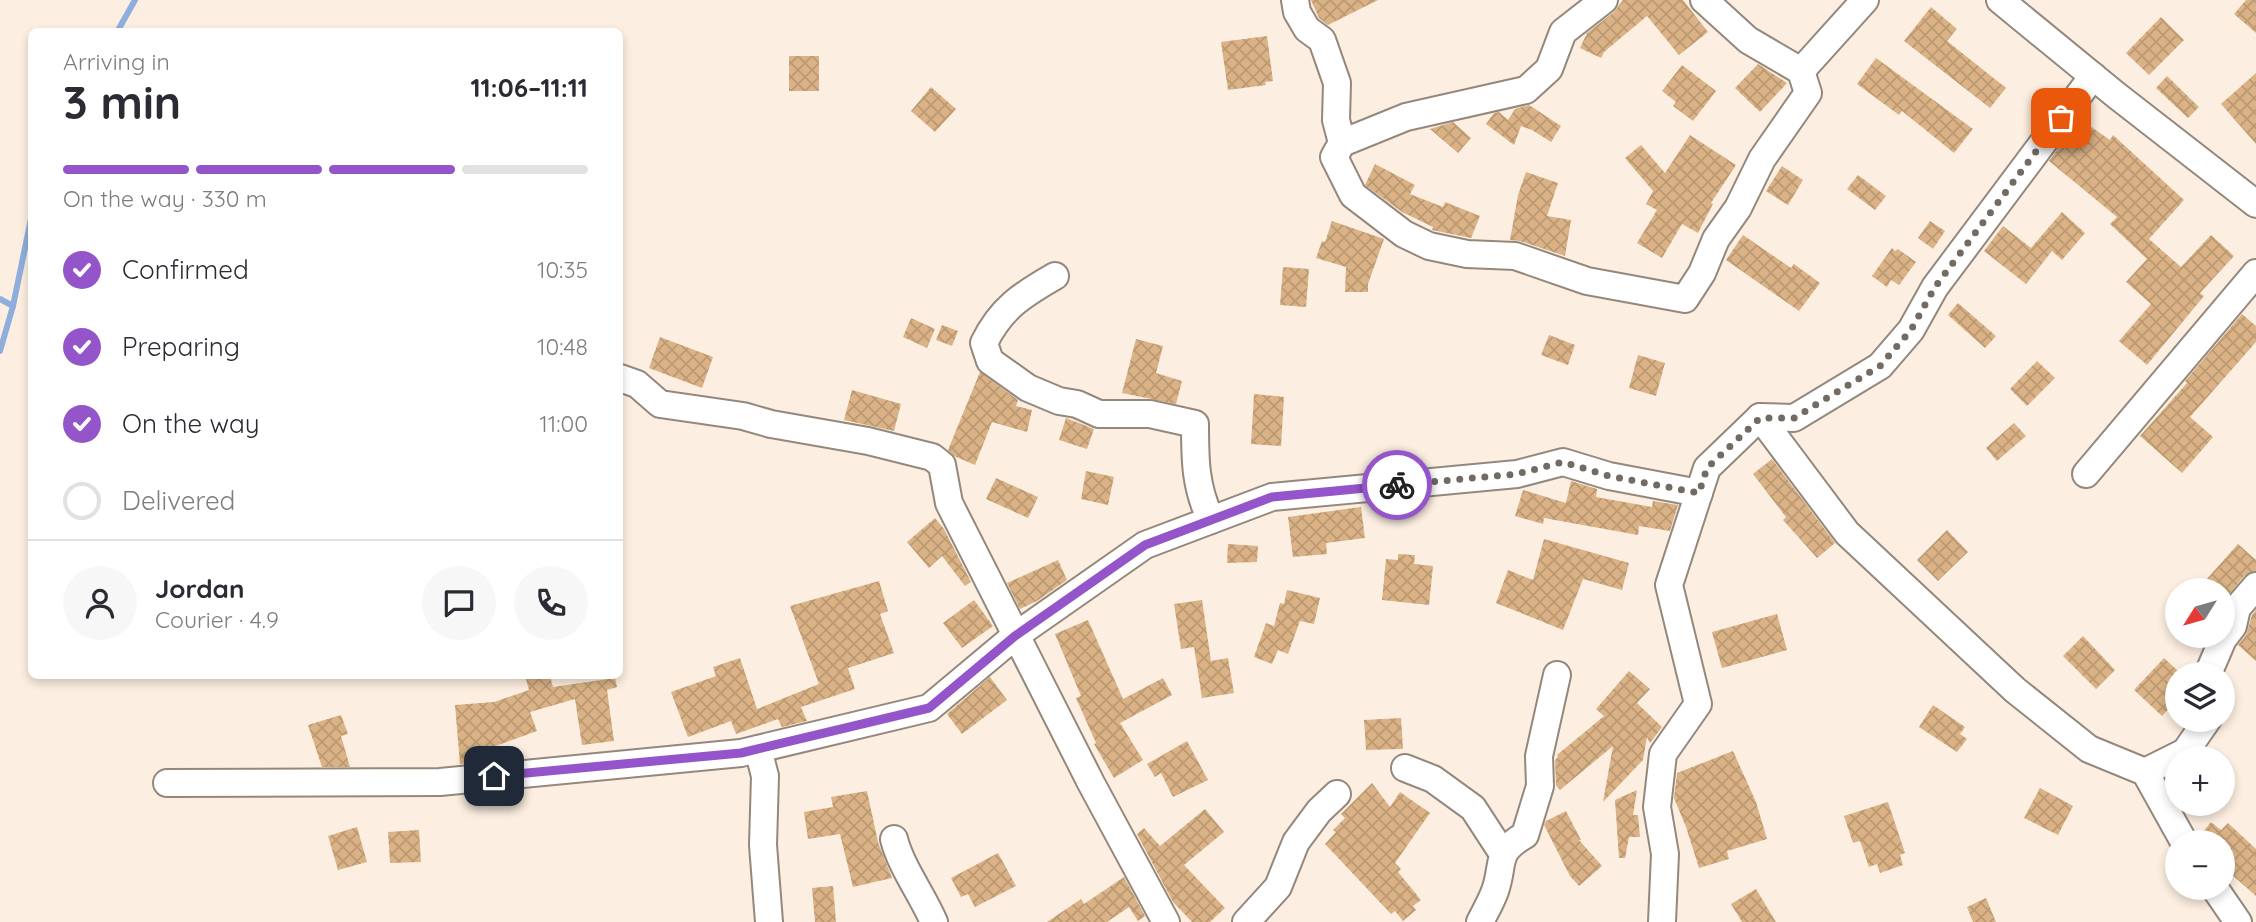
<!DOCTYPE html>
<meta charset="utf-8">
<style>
:root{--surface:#fff;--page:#f7f7f7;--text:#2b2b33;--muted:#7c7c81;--line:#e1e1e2;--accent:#9555ca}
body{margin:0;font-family:Quicksand,sans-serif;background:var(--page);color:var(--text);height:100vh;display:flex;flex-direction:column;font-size:26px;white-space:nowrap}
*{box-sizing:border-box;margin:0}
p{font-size:23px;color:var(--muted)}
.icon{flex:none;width:38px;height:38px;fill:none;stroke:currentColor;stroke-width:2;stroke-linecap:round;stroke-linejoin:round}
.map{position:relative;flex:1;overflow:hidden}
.sheet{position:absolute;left:28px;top:28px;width:595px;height:651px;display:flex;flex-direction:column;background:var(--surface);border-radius:10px;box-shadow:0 4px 10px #0003}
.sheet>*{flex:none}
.needle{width:46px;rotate:233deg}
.fabs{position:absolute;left:2165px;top:578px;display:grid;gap:14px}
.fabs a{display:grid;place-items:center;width:70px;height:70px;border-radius:50%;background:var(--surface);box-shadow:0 4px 10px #0003;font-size:35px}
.pin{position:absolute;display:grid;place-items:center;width:60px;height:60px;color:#fff;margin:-30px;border-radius:14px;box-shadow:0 4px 10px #0006}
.courier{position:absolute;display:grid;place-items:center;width:70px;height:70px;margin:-35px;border:5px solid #9555ca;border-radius:50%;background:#fff;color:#222;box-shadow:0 2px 9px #0007}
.overview em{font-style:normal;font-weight:800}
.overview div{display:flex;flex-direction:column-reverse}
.overview{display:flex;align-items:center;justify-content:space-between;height:119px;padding:0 35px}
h1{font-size:46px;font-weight:800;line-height:52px}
.bar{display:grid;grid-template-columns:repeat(4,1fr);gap:10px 7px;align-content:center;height:84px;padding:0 35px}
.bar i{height:9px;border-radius:5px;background:var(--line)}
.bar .current{background:var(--accent)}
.bar p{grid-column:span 4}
.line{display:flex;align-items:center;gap:18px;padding:0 35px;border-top:2px solid var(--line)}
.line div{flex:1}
.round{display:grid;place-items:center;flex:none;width:74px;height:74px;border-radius:37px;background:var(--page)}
ol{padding:0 35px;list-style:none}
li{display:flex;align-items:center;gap:21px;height:77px}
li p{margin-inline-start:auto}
li .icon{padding:7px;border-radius:50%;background:var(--accent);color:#fff;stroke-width:4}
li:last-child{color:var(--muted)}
li i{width:38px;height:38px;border:4px solid var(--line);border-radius:50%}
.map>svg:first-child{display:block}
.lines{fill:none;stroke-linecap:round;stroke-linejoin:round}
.stream{stroke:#8faedc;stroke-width:6}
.building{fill:url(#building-cross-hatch)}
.minor-casing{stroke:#94887c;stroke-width:30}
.minor{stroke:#fff;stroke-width:26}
.done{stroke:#726b63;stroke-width:7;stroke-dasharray:0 12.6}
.route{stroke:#9555ca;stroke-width:9}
</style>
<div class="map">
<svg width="2256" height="922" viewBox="0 0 2256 922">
<defs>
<pattern id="building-cross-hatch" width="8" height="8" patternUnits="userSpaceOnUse" patternTransform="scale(1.75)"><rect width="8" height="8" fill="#dab285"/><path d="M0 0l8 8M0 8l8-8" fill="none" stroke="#bb9972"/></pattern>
</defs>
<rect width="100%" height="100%" fill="#fcefe1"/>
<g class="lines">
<!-- stream -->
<g class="stream">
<path d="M117,32L135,0"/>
<path d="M0,299L13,306"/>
<path d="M0,351L13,306L32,214"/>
</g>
</g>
<!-- building -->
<g class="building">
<path d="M1311,0H1378L1328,25L1319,18Z"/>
<path d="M1623,0H1683L1708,32L1679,55L1647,16L1604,52L1601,58L1580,48L1587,33L1614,12Z"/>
<path d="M2246,0H2256V33L2234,14Z"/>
<path d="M1931,7L1957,29L1947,41L2006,88L1990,108L1904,41Z"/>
<path d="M2161,17L2184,40L2149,75L2126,53Z"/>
<path d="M1267,36L1273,81L1265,82L1266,85L1228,90L1221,42Z"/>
<rect x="789" y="56" width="30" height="35"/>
<path d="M1876,58L1973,129L1954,153L1902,111L1899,115L1857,84Z"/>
<path d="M1758,64L1787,83L1760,112L1735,88Z"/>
<path d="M1682,65L1716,91L1693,121L1673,106L1676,102L1662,91Z"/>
<path d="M2256,73V144L2221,104Z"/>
<path d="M2167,76L2199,107L2188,118L2156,88Z"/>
<path d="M931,87L956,109L935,132L911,111Z"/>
<path d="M1529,105L1561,126L1551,142L1532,130L1521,126L1514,145L1486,124L1494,113L1499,112L1508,120L1515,109Z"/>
<path d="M2080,119L2110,140L2113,135L2184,200L2149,239L2181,267L2211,235L2234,256L2200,293L2204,296L2147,365L2119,341L2151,304L2126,282L2147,259L2110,224L2117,217L2049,161Z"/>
<path d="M1453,122L1471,138L1458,153L1430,129Z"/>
<path d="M1690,135L1736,165L1711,203L1713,204L1698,233L1682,224L1662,258L1637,243L1657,210L1646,204L1653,191L1625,158L1641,145L1665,173Z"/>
<path d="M1375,164L1415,185L1410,194L1443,207L1445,202L1480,216L1471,238L1432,230L1433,227L1402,212L1365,185Z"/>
<path d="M1782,166L1803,180L1788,205L1766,191Z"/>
<path d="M1526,172L1558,183L1547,216L1571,220L1565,256L1520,241L1510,240L1518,195Z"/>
<path d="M1858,175L1886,196L1875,210L1847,189Z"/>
<path d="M2062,212L2085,233L2062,260L2052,251L2026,284L1984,251L2003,226L2031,248Z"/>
<path d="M1332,221L1384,239L1368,284V292H1345L1346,267L1316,258L1322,241L1325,242Z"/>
<path d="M1930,221L1945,231L1933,249L1918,238Z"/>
<path d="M1743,235L1791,268L1794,264L1820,283L1799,311L1726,260Z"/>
<path d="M1892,248L1895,251L1898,249L1916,262L1899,285L1891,280L1887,287L1872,276Z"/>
<path d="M1283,267L1309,269L1306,307L1280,305Z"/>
<path d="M1958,303L1996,336L1985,348L1948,315Z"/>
<path d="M2242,314L2256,326V342L2190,417L2213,437L2182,473L2140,436L2187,383L2185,381Z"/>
<path d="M911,318L935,329L927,348L903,337Z"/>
<path d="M942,325L958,331L952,346L936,340Z"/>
<path d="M1549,335L1575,345L1568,365L1541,355Z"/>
<path d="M660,337L713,357L702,388L649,368Z"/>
<path d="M1136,339L1163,346L1156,373L1182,381L1176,404L1122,393Z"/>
<path d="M1638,355L1665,363L1656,396L1629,388Z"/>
<path d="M2037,361L2055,378L2027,406L2010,389Z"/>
<path d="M980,372L1018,400L1016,406L1032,410L1027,432L992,422L975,465L954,456L948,450Z"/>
<path d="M852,390L901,404L894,431L844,420Z"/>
<path d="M1254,394L1284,397L1281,446L1251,444Z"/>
<path d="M1066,418L1094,429L1087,449L1059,440Z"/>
<path d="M2014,423L2026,436L1997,461L1986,448Z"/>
<path d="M1772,459L1835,543L1817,558L1783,520L1786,517L1753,474Z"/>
<path d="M1086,471L1114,477L1108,505L1081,499Z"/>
<path d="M996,478L1038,497L1028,518L986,499Z"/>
<path d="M1571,481L1597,489L1596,497L1652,507L1653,501L1678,505L1670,531L1639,526L1638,535L1544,518L1543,524L1515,516L1523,490L1566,503Z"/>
<path d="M1361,507L1365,538L1326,543L1327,554L1293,557L1288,517Z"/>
<path d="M935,518L944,529L971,582L965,586L942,556L929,568L907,542Z"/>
<path d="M1947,530L1968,552L1938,581L1917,560Z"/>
<path d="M1544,539L1629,563L1622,590L1583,579L1563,630L1496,603L1508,570L1533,580Z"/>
<path d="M1228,544L1258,546L1257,562L1227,563Z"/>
<path d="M2238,544L2256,560V571L2244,576L2222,603V590H2197Z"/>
<path d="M1398,554L1415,555L1414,564L1433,566L1429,605L1382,600L1386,559L1398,560Z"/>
<path d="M1058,560L1067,580L1037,601L1020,609L1007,583Z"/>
<path d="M879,581L888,611L880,614L894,653L848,668L855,689L801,707L807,721L782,727L778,719L736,734L731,721L688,737L671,692L716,676L713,667L740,658L757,709L819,684L790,606Z"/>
<path d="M1287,590L1320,598L1314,624L1300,621L1288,654L1278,650L1272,664L1254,657L1266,623L1274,626L1280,603L1284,604Z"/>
<path d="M974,600L993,626L962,648L943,623Z"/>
<path d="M1202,600L1211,661L1228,658L1234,693L1202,698L1194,647L1181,649L1174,604Z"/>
<path d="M2256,610V661L2238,645L2246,635L2252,615Z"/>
<path d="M1777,614L1787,650L1722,668L1712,632Z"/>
<path d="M1088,620L1123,699L1163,678L1172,695L1120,723L1143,760L1114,778L1094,744L1096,743L1076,698L1081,696L1055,634Z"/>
<path d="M2083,636L2115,670L2096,689L2063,656Z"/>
<path d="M2164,658L2177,670V700L2162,716L2134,690Z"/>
<path d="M1629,671L1650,689L1637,703L1662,727L1650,743L1647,737L1643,760L1603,802L1613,746L1560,790L1556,785L1555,760L1558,757L1557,755L1604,716L1596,709Z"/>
<path d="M525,676H550L553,687L615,678L617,687L607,690L614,741L582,745L575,699L530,712L537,731L490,748L491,761L460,764L455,705L494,702L529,690Z"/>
<path d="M990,677L1007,700L962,734L947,714Z"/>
<path d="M1933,705L1965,727L1960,734L1967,739L1957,752L1919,727Z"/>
<path d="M341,715L348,734L341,736L350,767H322L308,725Z"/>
<path d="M1401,718L1403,749L1366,750L1364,720Z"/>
<path d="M1187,741L1208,780L1173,797L1161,773L1155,777L1147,764Z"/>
<path d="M1733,751L1756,802L1767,839L1727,851L1729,859L1699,868L1686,827L1674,798L1677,773Z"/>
<path d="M1372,783L1390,807L1400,792L1430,813L1395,863L1401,869L1398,872L1421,900L1413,906L1416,910L1403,921L1395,911L1391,914L1325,844L1336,832L1333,830L1345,818L1341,814Z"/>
<path d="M2040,788L2073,806L2058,835L2024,818Z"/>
<path d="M1637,790L1633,815H1638L1640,837H1629L1625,858H1619L1615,800Z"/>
<path d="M867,791L878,842L892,878L853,887L840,834L808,839L804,812L833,807L831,797Z"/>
<path d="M1888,802L1905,853L1900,855L1903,865L1880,873L1877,864L1869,867L1860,841L1853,843L1844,816Z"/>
<path d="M1205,809L1224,832L1184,865L1225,908L1210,922H1192L1173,902L1137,834L1144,828L1160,846Z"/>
<path d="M1566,811L1581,840H1579L1602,866L1579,886L1570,876L1544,825L1546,821Z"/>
<path d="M2211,822L2221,830L2228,823L2256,849V896L2231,874L2227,878L2222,874V842H2210L2201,834Z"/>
<path d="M357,827L367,862L338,870L328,836Z"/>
<path d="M419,830L421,862L390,863L388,832Z"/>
<path d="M998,853L1016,886L975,907L968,894L961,897L951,878Z"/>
<path d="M1124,877L1145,916L1138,921L1129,907L1107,922H1047L1081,899L1084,904Z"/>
<path d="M833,886L836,922H815L812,888Z"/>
<path d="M1756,889L1776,922H1742L1731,904Z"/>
<path d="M1986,898L1996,922H1973L1967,907Z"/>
</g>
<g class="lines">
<defs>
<g id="minor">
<path d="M1295,0L1297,12L1307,29L1322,40L1337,83L1336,120L1342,143"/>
<path d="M1604,0L1563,32L1549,69L1526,90L1406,117L1342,143L1334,157L1353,195L1404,234L1429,246L1467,254L1515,256L1587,281L1685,299L1702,273L1716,239L1738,208L1762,159L1808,93L1801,71L1748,40L1704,0"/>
<path d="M2000,0L2116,95L2256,204"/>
<path d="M1801,71L1865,0"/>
<path d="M1055,276C1022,295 1001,308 984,343L990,361L1028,388L1059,401L1077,404L1099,414H1150L1195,424C1195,459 1195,487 1211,520"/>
<path d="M620,378L637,384L660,404L743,416L771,424L868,441L932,457L942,465L949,503L1091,783L1166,922"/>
<path d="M1760,417L1847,533L2015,690L2089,749L2145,772L2184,842"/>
<path d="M2086,474L2256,273"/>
<path d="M2208,674L2223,639L2233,626L2237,608L2256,586"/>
<path d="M758,749L765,776L763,845L769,922"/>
<path d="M1405,768L1433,779L1473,808L1503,854"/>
<path d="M2145,772L2185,752L2208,719"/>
<path d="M167,783L440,782L741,753L929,708L1015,636L1145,545L1272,497L1517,474L1563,462L1609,476L1699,493"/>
<path d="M894,839C901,867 922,894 934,922"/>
<path d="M2214,887L2238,922"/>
<path d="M1246,922L1278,887L1296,842L1319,811L1337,794"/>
<path d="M1480,922C1485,912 1491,902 1495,891C1505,862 1494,853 1525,835L1540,786L1539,756L1557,675"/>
<path d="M1662,922L1665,854L1657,807L1663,754L1698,704L1669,585L1707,468L1760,417L1794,418L1880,366L1911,330L1935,287L2093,76"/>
</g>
</defs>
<!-- minor casing -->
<use href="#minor" class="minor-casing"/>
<!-- minor -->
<use href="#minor" class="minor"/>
</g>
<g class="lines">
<!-- done -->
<path class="done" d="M1397,485L1517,474L1563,462L1609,476L1699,493L1707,468L1760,418H1794L1880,366L1911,330L1935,287L2061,118"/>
<!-- route -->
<path class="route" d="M494,776L741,753L929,708L1015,636L1145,545L1272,497L1397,485"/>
</g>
</svg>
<div class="fabs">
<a><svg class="needle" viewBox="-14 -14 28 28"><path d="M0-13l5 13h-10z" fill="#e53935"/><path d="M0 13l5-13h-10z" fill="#7c7c81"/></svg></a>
<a><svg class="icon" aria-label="layers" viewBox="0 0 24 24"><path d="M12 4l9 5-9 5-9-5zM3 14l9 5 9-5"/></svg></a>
<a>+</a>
<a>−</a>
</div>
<div class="pin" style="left:2061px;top:118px;background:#ea580c"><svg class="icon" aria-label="bag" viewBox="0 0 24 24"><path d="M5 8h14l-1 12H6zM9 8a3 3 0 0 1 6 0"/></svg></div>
<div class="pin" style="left:494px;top:776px;background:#1f2937"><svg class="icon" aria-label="home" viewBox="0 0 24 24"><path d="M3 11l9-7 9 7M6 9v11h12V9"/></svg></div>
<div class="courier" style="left:1397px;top:485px"><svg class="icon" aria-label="bike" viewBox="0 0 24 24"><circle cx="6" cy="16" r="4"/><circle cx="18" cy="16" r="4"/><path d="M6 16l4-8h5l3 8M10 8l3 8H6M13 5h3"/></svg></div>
<section class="sheet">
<div class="overview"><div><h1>3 min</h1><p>Arriving in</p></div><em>11:06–11:11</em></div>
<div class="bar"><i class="current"></i><i class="current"></i><i class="current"></i><i></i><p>On the way · 330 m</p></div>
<ol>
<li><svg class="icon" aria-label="check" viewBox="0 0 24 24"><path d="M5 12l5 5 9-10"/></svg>Confirmed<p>10:35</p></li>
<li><svg class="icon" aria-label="check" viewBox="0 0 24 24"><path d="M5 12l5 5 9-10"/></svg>Preparing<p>10:48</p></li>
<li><svg class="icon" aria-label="check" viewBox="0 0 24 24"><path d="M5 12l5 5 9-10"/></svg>On the way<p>11:00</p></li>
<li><i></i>Delivered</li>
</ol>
<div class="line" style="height:126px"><a class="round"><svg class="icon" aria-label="person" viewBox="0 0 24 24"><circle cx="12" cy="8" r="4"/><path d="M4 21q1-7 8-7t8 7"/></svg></a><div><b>Jordan</b><p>Courier · 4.9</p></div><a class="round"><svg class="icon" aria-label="chat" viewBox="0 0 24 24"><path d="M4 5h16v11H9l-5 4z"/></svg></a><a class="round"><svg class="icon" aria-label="phone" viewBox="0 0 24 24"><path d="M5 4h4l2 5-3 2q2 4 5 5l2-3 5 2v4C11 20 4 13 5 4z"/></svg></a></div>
</section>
</div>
